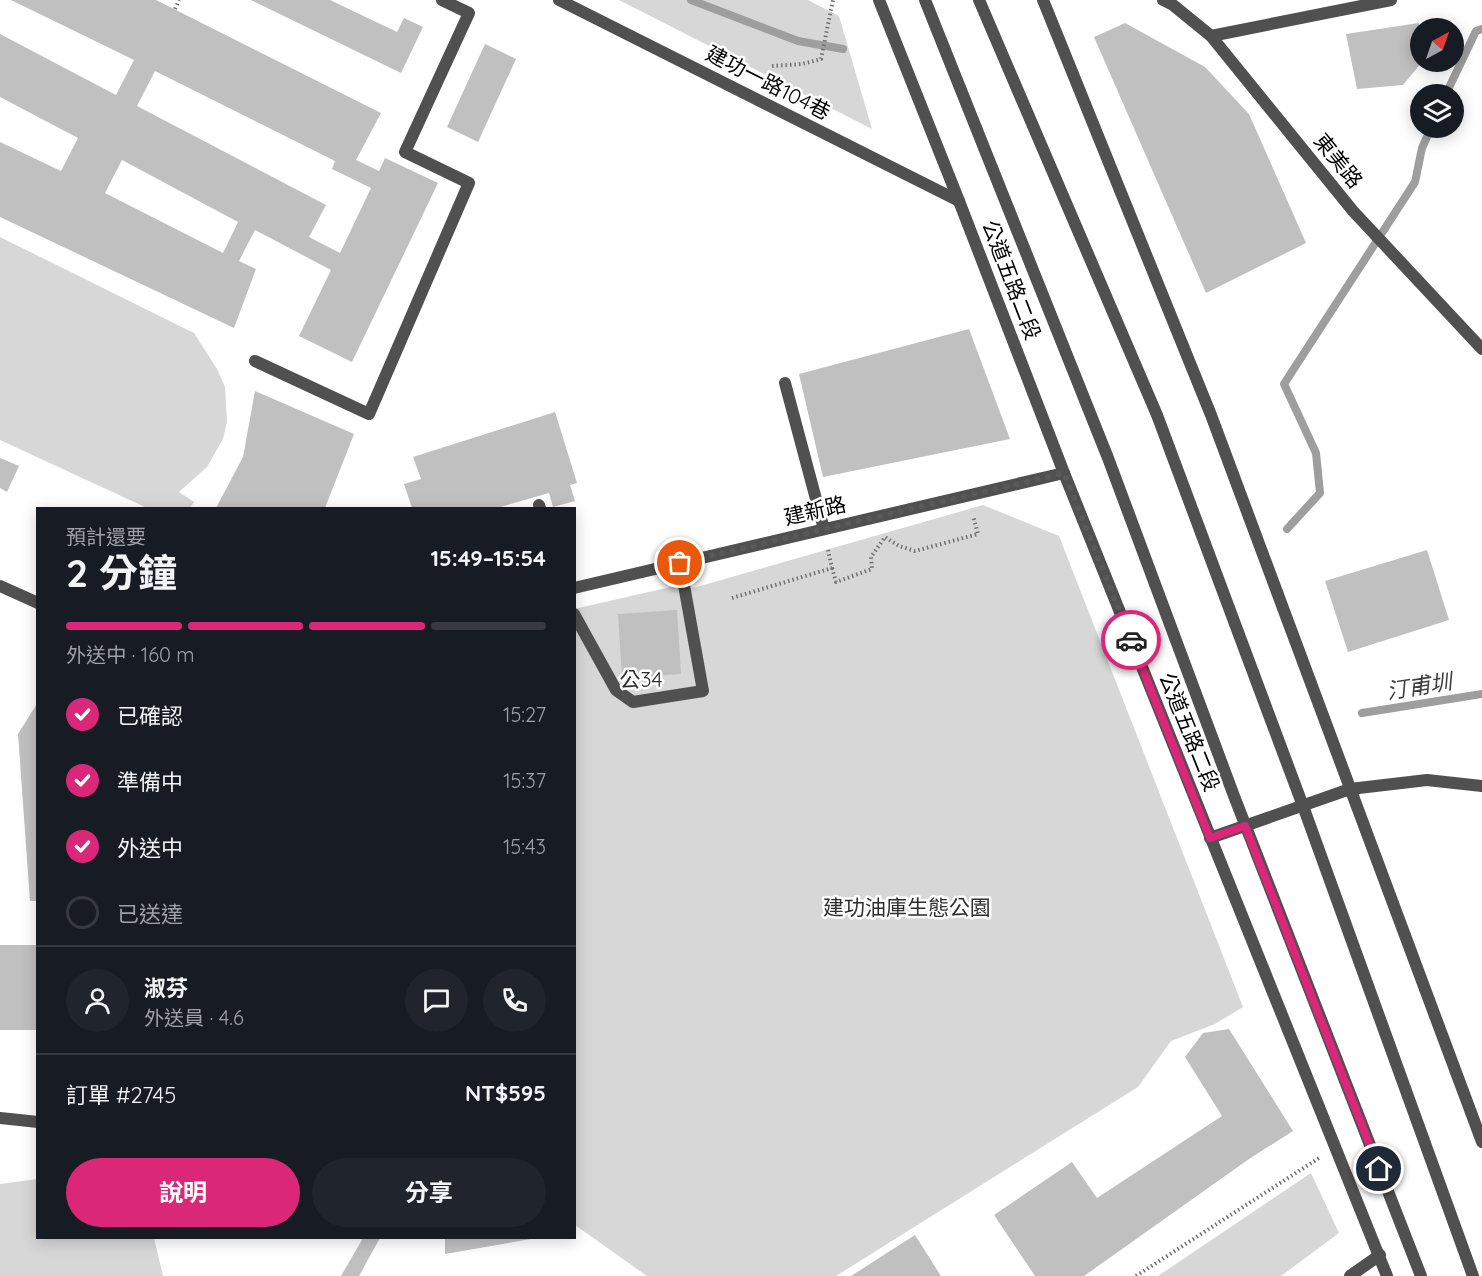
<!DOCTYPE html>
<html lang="zh-TW">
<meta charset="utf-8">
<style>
:root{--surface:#171b24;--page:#20242c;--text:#f1f3f6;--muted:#9ea1a6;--line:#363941;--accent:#db2777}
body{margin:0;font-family:Quicksand,"Noto Sans TC",sans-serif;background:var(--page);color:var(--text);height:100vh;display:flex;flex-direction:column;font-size:22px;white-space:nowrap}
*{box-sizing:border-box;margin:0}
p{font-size:20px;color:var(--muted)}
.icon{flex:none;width:33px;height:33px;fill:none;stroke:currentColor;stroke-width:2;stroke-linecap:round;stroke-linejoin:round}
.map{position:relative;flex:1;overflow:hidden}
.details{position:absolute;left:36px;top:507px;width:540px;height:732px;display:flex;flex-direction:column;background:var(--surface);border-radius:0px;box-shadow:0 3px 15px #0003}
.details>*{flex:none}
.needle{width:39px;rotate:40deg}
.tools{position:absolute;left:1410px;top:18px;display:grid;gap:12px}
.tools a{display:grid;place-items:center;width:54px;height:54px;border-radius:50%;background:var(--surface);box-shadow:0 3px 15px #0003;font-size:30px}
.pin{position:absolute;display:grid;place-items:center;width:51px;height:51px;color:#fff;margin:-26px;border:3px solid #fff;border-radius:50%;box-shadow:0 2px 6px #0007}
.courier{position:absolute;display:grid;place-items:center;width:60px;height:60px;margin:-30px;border:4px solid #db2777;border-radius:50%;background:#fff;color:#222;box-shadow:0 2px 8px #0007}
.overview em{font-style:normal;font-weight:700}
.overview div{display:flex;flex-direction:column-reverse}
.overview{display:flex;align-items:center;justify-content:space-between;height:102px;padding:0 30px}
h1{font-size:39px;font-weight:700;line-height:45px}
.bar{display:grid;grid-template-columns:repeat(4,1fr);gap:9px 6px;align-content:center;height:72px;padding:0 30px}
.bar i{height:8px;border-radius:4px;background:var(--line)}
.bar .on{background:var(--accent)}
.bar p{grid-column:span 4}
.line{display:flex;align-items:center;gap:15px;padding:0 30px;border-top:2px solid var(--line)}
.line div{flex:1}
.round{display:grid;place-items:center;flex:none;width:63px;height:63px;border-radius:32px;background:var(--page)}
ol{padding:0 30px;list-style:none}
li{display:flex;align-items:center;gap:18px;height:66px}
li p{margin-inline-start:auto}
li .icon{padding:6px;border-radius:50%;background:var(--accent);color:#fff;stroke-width:4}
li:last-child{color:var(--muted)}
li i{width:33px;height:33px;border:3px solid var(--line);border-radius:50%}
.button{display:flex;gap:12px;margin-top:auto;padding:12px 30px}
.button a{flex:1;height:69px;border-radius:36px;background:var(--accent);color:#fff;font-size:24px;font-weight:700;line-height:69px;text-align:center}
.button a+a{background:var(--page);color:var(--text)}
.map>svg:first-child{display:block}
.green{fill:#d7d7d7}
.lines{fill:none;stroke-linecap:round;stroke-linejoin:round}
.stream{stroke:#9e9e9e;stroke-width:8}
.building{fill:#c0c0c0;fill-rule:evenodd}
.path{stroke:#727272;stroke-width:4;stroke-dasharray:1.5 3;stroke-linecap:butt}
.service{stroke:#505050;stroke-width:12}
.minor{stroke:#505050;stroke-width:12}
.tertiary{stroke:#505050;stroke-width:12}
.done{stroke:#595959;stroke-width:6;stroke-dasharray:0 10.8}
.route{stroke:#db2777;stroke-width:8}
.labels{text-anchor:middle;stroke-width:5;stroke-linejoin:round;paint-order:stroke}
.street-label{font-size:21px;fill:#000;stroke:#fff}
.park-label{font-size:21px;fill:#2e2e2e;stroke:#fff}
.water-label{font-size:22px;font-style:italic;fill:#3f3f3f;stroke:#fff}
</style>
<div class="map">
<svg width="1482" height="1276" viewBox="0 0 1482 1276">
<rect width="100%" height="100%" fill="#fff"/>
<!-- green -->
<g class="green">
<path d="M619,0H808L839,16L872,129Z"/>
<path d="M0,237L194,333L217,369L225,387L227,421L223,439L207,467L179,492L194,502L190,508H147L0,440Z"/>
<path d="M983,505L1059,536L1243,1007L1215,1024L1171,1041L1138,1087L836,1276H647L575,1225V1222L574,609L684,584L686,590Z"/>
<path d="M1311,1173L1339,1233L1281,1276H1158Z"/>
<path d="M37,1179L38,1238H154L163,1276H0V1184Z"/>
</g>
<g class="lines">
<!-- stream -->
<g class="stream">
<path d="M691,0L798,41L843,49"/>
<path d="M1446,94L1476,31L1482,29"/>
<path d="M1287,529L1320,493L1316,453L1284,384L1415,182L1422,148L1431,128"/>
<path d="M1362,713L1482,694"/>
</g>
</g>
<!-- building -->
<g class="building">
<path d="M11,0H156L381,113L356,160L379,171L385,158L438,183L352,362L299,336L331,270L255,230L239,261L256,269L234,328L0,217V142L61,171L78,138L0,97V34L116,95L134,60ZM155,71L335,161L332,169L371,188L340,253L309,237L326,205L137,106ZM122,160L238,222L223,253L105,193Z"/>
<path d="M251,0H330L397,32L404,18L423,27L401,73Z"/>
<path d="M1125,23L1205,67L1249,114L1306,243L1206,293L1094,37Z"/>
<path d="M1419,23L1420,62H1422L1403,85L1357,89L1346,34Z"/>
<path d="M485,44L516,59L478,142L447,127Z"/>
<path d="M969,329L1010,439L823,477L799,374Z"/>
<path d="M255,391L354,434L325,508H216L243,457Z"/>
<path d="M555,412L577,483L570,485L575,501L553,507L549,493L497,508H412L404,484L421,479L413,457Z"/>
<path d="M0,458L19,466L7,492L0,488Z"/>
<path d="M1427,550L1449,620L1348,652L1325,581Z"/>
<path d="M677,610L681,674L622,678L618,614Z"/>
<path d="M38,702V901H30L18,734Z"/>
<rect x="0" y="945" width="38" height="85"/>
<path d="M1229,1029L1293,1131L1249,1159L1084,1276H1035L994,1215L1072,1162L1097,1198L1222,1116L1185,1057L1203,1033Z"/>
<path d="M915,1235L941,1276H851Z"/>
<path d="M363,1238H380L359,1276H341Z"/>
<path d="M445,1238H531V1239L445,1254Z"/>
</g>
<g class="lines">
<!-- path -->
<g class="path">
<path d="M175,9L179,0"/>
<path d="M772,66L802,64L821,59L833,0"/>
<path d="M832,568L836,582L872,569L871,557L885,537L899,546L915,551L978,534L973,516"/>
<path d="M732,598L832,568L828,550"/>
<path d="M1136,1276L1319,1158"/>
</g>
<!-- service -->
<g class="service">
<path d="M559,0L959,201"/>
<path d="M1211,36L1391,0"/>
<path d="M255,361L369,414L469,183L405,152L469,13L442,0"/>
<path d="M785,383L824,529"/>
<path d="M539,505L540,508"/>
<path d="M574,614L616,690L633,702L703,691L680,563"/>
<path d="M1210,838L1350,789L1427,780L1482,786"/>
<path d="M0,1118L38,1122"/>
</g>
<!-- minor -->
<g class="minor">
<path d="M1163,0L1173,5L1211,36L1353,211L1482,349"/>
<path d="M0,586L38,603"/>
<path d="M574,588L1064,473"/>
<path d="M1350,1276L1380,1255"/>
</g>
<!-- tertiary -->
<g class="tertiary">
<path d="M879,0L959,201L1064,473L1387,1276"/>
<path d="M925,0L1108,458L1234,796L1421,1276"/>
<path d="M979,0L1157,415L1303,806L1473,1276"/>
<path d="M1043,0L1211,415L1482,1142"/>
</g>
</g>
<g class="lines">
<!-- done -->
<path class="done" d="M680,563L1064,473L1131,640"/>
<!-- route -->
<path class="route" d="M1131,640L1210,838L1245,826L1379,1169"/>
</g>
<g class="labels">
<!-- street labels -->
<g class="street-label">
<text transform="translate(768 83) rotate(27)" y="7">建功一路104巷</text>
<text transform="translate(1338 161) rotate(51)" y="7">東美路</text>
<text transform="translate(1011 280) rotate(69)" y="7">公道五路二段</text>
<text transform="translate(815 511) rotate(-13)" y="7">建新路</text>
<text transform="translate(1189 732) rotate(68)" y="7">公道五路二段</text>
</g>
<!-- park labels -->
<g class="park-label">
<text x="641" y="687">公34</text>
<text x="907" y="915">建功油庫生態公園</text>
</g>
<!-- water labels -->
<g class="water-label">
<text transform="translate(1419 686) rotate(-9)" y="8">汀甫圳</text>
</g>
</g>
</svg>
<div class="tools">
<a><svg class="needle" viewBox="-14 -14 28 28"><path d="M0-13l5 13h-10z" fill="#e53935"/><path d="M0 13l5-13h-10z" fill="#9ea1a6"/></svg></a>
<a><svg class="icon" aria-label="layers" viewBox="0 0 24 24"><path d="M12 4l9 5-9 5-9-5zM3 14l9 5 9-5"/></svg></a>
</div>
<div class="pin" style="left:680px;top:563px;background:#ea580c"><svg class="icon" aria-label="bag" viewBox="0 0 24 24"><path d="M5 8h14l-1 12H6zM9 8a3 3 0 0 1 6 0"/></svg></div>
<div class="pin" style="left:1379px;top:1169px;background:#1f2937"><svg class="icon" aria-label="home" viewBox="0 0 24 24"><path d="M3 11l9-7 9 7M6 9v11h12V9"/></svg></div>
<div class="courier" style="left:1131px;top:640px"><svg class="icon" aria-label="car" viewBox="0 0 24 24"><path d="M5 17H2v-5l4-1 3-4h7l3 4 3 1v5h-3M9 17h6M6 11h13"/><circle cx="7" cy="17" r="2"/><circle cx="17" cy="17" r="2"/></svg></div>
<section class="details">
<div class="overview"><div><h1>2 分鐘</h1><p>預計還要</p></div><em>15:49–15:54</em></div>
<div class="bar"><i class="on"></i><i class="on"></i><i class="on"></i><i></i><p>外送中 · 160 m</p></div>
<ol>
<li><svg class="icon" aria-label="check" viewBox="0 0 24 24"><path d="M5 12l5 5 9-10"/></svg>已確認<p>15:27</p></li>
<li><svg class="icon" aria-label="check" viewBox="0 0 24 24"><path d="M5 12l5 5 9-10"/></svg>準備中<p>15:37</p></li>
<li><svg class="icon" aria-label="check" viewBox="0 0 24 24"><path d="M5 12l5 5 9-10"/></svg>外送中<p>15:43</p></li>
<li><i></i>已送達</li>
</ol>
<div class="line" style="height:108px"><a class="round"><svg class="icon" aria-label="person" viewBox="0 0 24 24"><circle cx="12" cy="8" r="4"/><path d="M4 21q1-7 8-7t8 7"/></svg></a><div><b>淑芬</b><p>外送員 · 4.6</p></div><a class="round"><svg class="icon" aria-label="chat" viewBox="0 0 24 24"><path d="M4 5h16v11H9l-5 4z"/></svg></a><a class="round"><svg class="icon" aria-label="phone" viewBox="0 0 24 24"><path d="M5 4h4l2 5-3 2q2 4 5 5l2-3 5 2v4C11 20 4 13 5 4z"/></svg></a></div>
<div class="line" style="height:78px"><div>訂單 #2745</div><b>NT$595</b></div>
<div class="button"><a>說明</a><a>分享</a></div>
</section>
</div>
